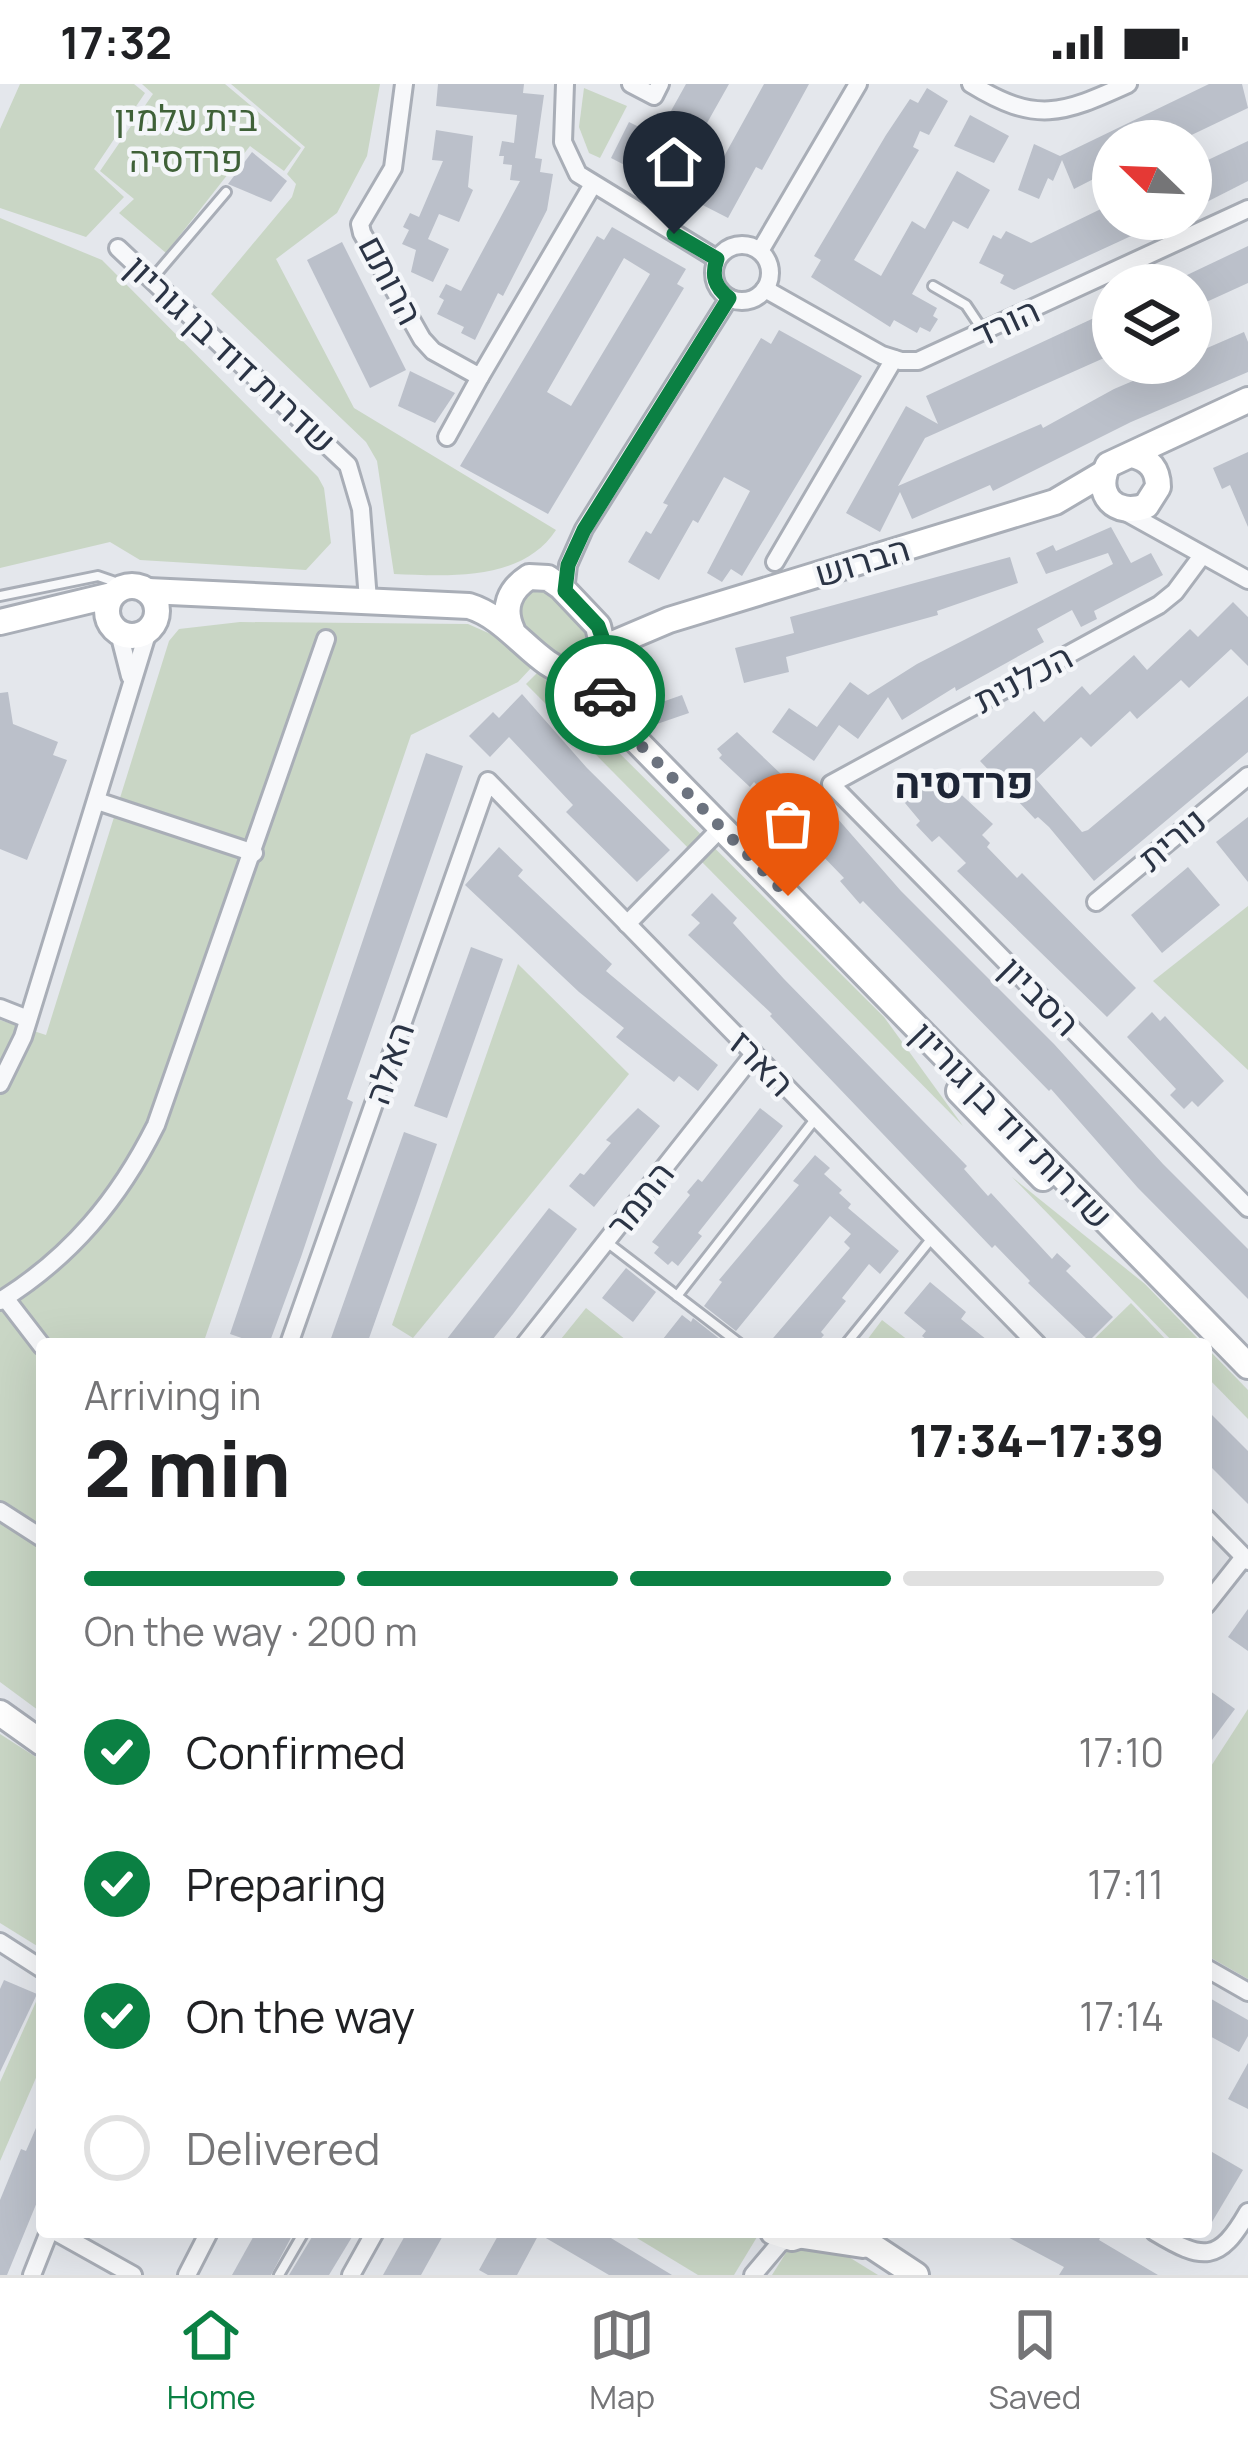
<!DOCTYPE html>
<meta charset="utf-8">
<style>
:root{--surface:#fff;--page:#f6f6f6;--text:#202124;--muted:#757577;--line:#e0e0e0;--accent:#0b8043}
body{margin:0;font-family:Manrope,Heebo,sans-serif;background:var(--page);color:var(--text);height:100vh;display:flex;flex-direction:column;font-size:45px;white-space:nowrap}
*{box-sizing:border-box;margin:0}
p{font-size:39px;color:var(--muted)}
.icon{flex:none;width:66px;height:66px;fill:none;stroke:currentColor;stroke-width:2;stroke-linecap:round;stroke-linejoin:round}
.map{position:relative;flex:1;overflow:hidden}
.side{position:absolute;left:36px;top:1254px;width:1176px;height:900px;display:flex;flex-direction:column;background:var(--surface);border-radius:12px;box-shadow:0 12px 48px #0002}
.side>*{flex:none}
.needle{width:78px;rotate:293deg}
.tools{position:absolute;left:1092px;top:36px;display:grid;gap:24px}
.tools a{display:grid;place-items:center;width:120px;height:120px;border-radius:50%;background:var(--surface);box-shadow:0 12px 48px #0002;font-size:60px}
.pin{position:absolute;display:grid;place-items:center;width:102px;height:102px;color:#fff;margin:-123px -51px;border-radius:50% 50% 50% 0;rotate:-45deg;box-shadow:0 0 12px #0007}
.pin .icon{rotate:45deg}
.courier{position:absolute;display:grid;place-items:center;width:120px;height:120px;margin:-60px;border:9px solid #0b8043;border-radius:50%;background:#fff;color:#222;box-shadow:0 3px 15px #0007}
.summary em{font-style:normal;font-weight:800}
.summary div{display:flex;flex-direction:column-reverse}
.summary{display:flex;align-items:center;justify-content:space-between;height:204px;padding:0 48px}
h1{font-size:78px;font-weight:800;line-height:90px}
.bar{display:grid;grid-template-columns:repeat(4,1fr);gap:18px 12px;align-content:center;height:144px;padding:0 48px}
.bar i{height:15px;border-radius:9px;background:var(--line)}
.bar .current{background:var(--accent)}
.bar p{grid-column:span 4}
ol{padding:0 48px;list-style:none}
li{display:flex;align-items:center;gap:36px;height:132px}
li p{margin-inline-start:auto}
li .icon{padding:12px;border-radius:50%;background:var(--accent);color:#fff;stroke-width:4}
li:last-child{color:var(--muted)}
li i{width:66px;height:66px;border:6px solid var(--line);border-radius:50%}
.status{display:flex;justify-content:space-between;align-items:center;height:84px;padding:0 60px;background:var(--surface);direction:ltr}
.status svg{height:33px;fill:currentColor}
.dock{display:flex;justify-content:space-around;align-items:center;height:168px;border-top:3px solid var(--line);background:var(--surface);font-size:33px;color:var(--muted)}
.dock a{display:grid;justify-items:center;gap:6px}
.dock .current{color:var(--accent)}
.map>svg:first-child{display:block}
.green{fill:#c9d6c5}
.building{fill:#bbc0ca;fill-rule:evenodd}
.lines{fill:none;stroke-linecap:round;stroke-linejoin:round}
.lane-casing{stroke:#a9aeb7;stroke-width:14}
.street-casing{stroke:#a9aeb7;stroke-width:22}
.secondary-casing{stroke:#a9aeb7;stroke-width:30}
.lane{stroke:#f7f8fa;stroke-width:8}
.street{stroke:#f7f8fa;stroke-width:16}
.secondary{stroke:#fff;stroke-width:24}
.done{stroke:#6c737f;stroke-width:12;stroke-dasharray:0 21.6}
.route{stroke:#0b8043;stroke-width:15}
.labels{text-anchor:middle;stroke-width:9;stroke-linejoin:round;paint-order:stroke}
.park-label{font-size:36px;fill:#3f6138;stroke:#f4f6f9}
.street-label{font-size:36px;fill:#2b3445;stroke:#f4f6f9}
.quarter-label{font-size:42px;font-weight:bold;fill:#1d2536;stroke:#f4f6f9}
</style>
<div class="status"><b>17:32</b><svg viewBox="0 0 49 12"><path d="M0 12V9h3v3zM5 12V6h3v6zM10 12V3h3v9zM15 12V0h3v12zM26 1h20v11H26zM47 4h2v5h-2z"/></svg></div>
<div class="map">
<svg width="1248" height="2191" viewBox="0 0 1248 2191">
<rect width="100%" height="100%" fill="#e4e7ec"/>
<!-- green -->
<g class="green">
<path d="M20,0H134L145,9L94,85L124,113L86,153L0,124V45Z"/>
<path d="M142,0H225L301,64L284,87L250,62L166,169L119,129L134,115L100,87L153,10Z"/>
<path d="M231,0H380L367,72L337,129L276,175L354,324L556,446C522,498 448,492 394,490L377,377L366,358L211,210L292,113L296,100L287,90L305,63Z"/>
<path d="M584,4L627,22L600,74L589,69L579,43Z"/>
<path d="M0,134L102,176L318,393L324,404L331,459L306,486L140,476L110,458L0,484Z"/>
<path d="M545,501L595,555L589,576L567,581L518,542L517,515L525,505Z"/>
<path d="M240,538L468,540L493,551L532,583L518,598L411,651L203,1260H42V1629L0,1598V936L46,951L169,557L179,545Z"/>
<path d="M538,588L884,933L963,1042L526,600Z"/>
<path d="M1248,822V986L1153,897Z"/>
<path d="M518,880L629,990L413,1254L392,1241Z"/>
<path d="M1012,1093L1145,1200L1203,1260H1175Z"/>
<path d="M1131,1219L1170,1260H1089Z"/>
<path d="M586,1224L631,1260H557Z"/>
<path d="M882,1236L913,1260H864Z"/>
<path d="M1206,1263L1248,1306V1335L1206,1292Z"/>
<path d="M1248,1625V1895L1206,1871V1690Z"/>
<path d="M0,1650L42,1677V1865L0,1839Z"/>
<path d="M39,1911L42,1980L0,2077V1998Z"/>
<path d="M627,2148H753L757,2153L734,2191H698Z"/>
<path d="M831,2162L878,2191H772L789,2164Z"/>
</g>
<!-- building -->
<g class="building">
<path d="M438,0H524L523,9L544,11L535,74L542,75L540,88L553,90L547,126L503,212L498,209L475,256L461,249L464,243L437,230L444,216L439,213L446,200L461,207L520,97L510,96L512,81L503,80L504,72H499L502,57L514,59L517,31L436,22Z"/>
<path d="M686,0H729L689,71L716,87L764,0H809L762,86L756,83L728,134L611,74L629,38L657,52Z"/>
<path d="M1209,0H1242L1248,24L1179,57H1113V85L1074,105L1062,76L1053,97L1048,94L1039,115L1018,106L1034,60L1060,72Z"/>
<path d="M927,4L948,17L929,51L920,47L913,63L919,66L854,176L881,192L912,137L925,145L957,87L990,106L968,145L953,137L912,210L937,224L933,232L938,235L930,248L920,243L917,249L894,236L890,243L811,193L821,176L814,172L886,51L910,15L918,19Z"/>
<path d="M970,31L1009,52L994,79L954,62Z"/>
<path d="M436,46L473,52L468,103L473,106L459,138L439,130L428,155L449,165L433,198L411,188L416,166L402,160L409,146L403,143L410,129L419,133L443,77L432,76Z"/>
<path d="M1248,57V97L1191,126V84Z"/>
<path d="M252,68L287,97L271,118L228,100Z"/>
<path d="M1107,122L1113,135H1168L1014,206L1000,199L1004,191L979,179L993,151L1001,155L1006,147L1031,159Z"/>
<path d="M612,143L686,185L677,200L684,204L548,430L460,382L597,152L604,156ZM624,174L650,190L571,322L547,308Z"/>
<path d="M342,158L406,286L370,304L307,176Z"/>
<path d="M1248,162V199L1191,225V201H1166Z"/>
<path d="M1109,227L1113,270L925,354L898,402L1041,340L1043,344L1114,305L1175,279H1191V271L1244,248L1248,258V288L1131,338L993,407L990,401L912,435L900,408L880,448L846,429L906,322L938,340L926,312Z"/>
<path d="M779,246L862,292L742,492L731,485L722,498L707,489L750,407L724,393L698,439L693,436L659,496L628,478L646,447L651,450L668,421L663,419L761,254L771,260Z"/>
<path d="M410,287L455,309L435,339L398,322Z"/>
<path d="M1248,368V443L1230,401L1222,405L1213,384Z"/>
<path d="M1111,443L1131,479L1151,469L1163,491L1094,527L1097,535L1081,543L1072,526L1037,545L1044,558L956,607L955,603L902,636L888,613L858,655L839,641L814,677L772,648L789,624L817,643L850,598L868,611L917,580L1113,480L1108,469L1046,490L1036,469L1053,461L1056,467Z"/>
<path d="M1010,473L1018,499L937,527L938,531L786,573L789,588L744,599L735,564L794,549L790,533Z"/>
<path d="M1233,518L1248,533V582L1231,565L1189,604L1181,596L1137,635L1130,627L1091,663L1081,653L1036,695L1082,748L1088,746L1248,612V668L1094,797L1049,743L1038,733L1035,735L980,677L1034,627L1044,638L1082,602L1090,611L1134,571L1147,586L1190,545L1198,553Z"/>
<path d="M8,608L13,640L58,658L53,671L67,676L27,776L0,765V609Z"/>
<path d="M522,610L587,684L670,766L637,798L566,728L573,721L509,653L490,673L469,652L493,628L499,634Z"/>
<path d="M682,611L689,629L654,641L648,623Z"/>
<path d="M737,648L783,692L766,710L754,698L750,703L719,674L722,671L717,665Z"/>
<path d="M426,669L463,682L347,1015L353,1018L301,1173L269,1260H259L230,1250Z"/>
<path d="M938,689L993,740L982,751L990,759L987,763L1017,794L1022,789L1136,904L1107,933L957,787L966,779L939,752L932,758L916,741L920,737L905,719Z"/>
<path d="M803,709L810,716L816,710L901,807L1054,960L1163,1080L1248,1165V1215L1138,1104L1051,1005L1049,1007L863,817L860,820L840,797L844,794L815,764L812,767L780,730Z"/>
<path d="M1248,733V798L1216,758Z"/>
<path d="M499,763L523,786L518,792L612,880L606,887L718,981L698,1007L679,992L674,998L616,953L624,944L579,908L465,801Z"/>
<path d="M1188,783L1220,821L1162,869L1131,831Z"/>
<path d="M712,809L737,834L733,839L784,895L967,1082L964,1085L988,1112L991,1109L1052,1175L1057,1169L1071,1182L1066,1187L1113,1233L1089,1257L1028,1199L1030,1197L995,1161L992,1164L770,932L772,930L688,851L700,839L691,831Z"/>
<path d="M471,863L503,875L447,1034L414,1022Z"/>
<path d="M1152,928L1160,937L1165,932L1224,997L1198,1023L1192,1017L1184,1025L1170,1011L1176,1005L1127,953Z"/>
<path d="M638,1024L660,1042L594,1123L569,1102L580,1089L584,1091L611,1059L606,1056Z"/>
<path d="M760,1024L783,1042L698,1149L702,1152L678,1182L672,1177L668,1181L654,1169L659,1163L652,1158L690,1111L687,1108L698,1095L702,1098Z"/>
<path d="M404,1048L437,1060L418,1116L367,1260H329Z"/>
<path d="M815,1071L830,1084L824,1090L842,1106L839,1109L851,1120L848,1124L899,1167L880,1190L869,1180L842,1214L846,1217L821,1248L824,1251L816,1260H768L850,1164L844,1158L851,1150L830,1132L736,1247L704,1222L722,1198L719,1196L799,1101L793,1097Z"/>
<path d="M549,1124L577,1145L513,1230L489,1260H443Z"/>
<path d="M626,1184L656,1208L633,1238L602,1214Z"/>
<path d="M930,1198L966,1228L961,1235L992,1260H932L922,1252L926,1247L904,1229Z"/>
<path d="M682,1231L691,1238L693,1234L726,1260H659Z"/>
<path d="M1206,1325L1248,1367V1420L1206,1378Z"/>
<path d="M1248,1525V1567L1228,1553Z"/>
<path d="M1206,1604L1235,1625L1206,1664Z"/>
<path d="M4,1896L37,1910L0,1988V1905Z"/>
<path d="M1206,1912L1248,1936V1952L1239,1968L1206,1950Z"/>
<path d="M1248,1979V2025L1228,2015Z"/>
<path d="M42,2030V2106L7,2191H0V2116L21,2065L26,2067Z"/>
<path d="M1212,2068L1243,2086L1206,2148V2078Z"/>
<path d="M256,2148H294L271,2191H232Z"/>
<path d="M315,2148H355L329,2191H289Z"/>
<path d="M407,2148H445L421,2191H383Z"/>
<path d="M500,2148H601L672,2191H609L539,2150L517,2191H488L479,2186Z"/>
<path d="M998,2148H1103L1099,2156L1158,2191H1059L1064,2183Z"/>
</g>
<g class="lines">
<defs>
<g id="lane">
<path d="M152,195L226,108"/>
<path d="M933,202L966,221L984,248"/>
<path d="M0,512L98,492L127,502"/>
<path d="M608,1159L740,1260"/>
<path d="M677,1212L816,1034"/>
<path d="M846,1260L932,1154"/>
<path d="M279,2191L304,2148"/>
</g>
<g id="street">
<path d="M404,0L393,84L360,140L362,149L422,255L433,267L480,293L592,102"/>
<path d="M565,0L563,58L578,90L717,175"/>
<path d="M631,0L654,12L660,0"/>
<path d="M971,0C1036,40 1062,30 1128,0"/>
<circle cx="742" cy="189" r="28"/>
<path d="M118,164L348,381L361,425L368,516"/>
<path d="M760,167L858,0"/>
<path d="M765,205L882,271L901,277H918L1248,125"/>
<path d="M447,353L480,293"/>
<path d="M1122,426L1248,496"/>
<path d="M1201,473L1175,508L1159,521L831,700L1248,1124"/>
<path d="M775,478L894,275"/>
<path d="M565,507L568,481L584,445L729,214"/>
<path d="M119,549L130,592"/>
<path d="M97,717L254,769"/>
<path d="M1096,818L1248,692"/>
<path d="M627,840L721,744"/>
<path d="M0,924L28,935"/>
<path d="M0,1000L23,953L148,547"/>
<path d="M5,1214L42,1262"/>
<path d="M0,1217C71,1173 119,1115 156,1041L326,555"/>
<path d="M289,1260L488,697L1037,1260"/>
<path d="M525,1260L754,970"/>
<path d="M0,1427L42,1454"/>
<path d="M1206,1434L1248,1477"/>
<path d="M1206,1521L1244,1473"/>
<path d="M0,1858L42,1885"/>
<path d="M1206,1884L1248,1908"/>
<path d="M56,2148L133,2191"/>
<path d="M1155,2148C1203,2177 1219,2179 1248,2128"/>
<path d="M32,2191L49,2148"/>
<path d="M187,2191L209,2148"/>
<path d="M351,2191L375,2148"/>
<path d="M753,2191L780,2159L792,2154"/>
</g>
<g id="secondary">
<path d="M1132,371C1150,375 1158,386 1158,403L1146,422C1115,433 1094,411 1108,381L1248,316"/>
<circle cx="132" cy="527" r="25"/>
<path d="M148,507L469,522C512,535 536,585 576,591L595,582L603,564L598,542L561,503L548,494L529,493C509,506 502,524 512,546"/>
<path d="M0,538L112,511"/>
<path d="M603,564L669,536L1055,418L1104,389"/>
<path d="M565,589L619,639L1248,1282"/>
<path d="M959,1007L1043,1094"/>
<path d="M0,1629L42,1659"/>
<path d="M773,2148L792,2154L810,2148"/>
<path d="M851,2148L916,2191"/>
<path d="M803,2152L863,2161"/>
</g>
</defs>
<!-- lane casing -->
<use href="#lane" class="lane-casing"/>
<!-- street casing -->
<use href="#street" class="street-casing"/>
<!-- secondary casing -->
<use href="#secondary" class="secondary-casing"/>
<!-- lane -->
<use href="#lane" class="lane"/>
<!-- street -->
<use href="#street" class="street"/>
<!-- secondary -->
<use href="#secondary" class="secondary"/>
</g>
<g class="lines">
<!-- done -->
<path class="done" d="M605,611L619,639L788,812"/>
<!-- route -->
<path class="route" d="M605,611L600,573L602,553L598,542L565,507L568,481L584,446L729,214C715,203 711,192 717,175L674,150"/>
</g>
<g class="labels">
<!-- park labels -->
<g class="park-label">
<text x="186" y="47">בית עלמין<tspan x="186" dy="41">פרדסיה</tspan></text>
</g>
<!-- street labels -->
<g class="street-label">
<text transform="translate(391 196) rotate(62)" y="13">הרותם</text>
<text transform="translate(1006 238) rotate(-25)" y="13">הורד</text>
<text transform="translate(231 270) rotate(43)" y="13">שדרות דוד בן גוריון</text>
<text transform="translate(862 477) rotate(-17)" y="13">הברוש</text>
<text transform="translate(1023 594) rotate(-28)" y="13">הכלנית</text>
<text transform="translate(1172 755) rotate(-40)" y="13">נורית</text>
<text transform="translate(1040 912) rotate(45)" y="13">הסביון</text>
<text transform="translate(389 979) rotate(-71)" y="13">האלה</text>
<text transform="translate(762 979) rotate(46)" y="13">הארז</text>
<text transform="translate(1012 1041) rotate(46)" y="13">שדרות דוד בן גוריון</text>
<text transform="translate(640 1115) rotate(-52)" y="13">התמר</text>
</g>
<!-- quarter labels -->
<g class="quarter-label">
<text x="964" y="714">פרדסיה</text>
</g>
</g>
</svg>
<div class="tools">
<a><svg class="needle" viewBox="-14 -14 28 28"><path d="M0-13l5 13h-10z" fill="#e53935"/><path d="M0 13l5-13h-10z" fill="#757577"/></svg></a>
<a><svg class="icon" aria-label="layers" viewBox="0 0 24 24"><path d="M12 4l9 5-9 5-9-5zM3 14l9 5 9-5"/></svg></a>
</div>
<div class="pin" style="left:788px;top:812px;background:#ea580c"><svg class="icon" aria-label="bag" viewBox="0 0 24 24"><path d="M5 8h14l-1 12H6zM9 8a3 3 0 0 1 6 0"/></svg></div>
<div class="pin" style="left:674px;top:150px;background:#1f2937"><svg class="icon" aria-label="home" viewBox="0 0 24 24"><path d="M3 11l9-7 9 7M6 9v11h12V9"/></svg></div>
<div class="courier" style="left:605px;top:611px"><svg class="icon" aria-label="car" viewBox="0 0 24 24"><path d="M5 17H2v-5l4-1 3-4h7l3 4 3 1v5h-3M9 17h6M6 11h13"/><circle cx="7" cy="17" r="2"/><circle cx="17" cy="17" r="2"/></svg></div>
<section class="side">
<div class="summary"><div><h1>2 min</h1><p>Arriving in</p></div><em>17:34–17:39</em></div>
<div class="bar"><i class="current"></i><i class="current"></i><i class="current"></i><i></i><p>On the way · 200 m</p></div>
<ol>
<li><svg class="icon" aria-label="check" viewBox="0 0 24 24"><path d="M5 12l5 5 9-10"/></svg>Confirmed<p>17:10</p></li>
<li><svg class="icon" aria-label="check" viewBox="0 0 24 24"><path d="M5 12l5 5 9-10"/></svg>Preparing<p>17:11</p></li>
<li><svg class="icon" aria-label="check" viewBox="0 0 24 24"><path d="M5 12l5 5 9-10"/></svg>On the way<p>17:14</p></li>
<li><i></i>Delivered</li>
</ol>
</section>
</div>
<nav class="dock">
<a class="current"><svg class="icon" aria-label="home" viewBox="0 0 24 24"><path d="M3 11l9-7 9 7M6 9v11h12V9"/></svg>Home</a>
<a><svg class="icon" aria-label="map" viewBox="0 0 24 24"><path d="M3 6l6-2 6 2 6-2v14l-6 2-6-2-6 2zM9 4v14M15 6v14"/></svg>Map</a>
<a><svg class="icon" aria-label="saved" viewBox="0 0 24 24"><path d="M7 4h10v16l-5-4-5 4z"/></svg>Saved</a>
</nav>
